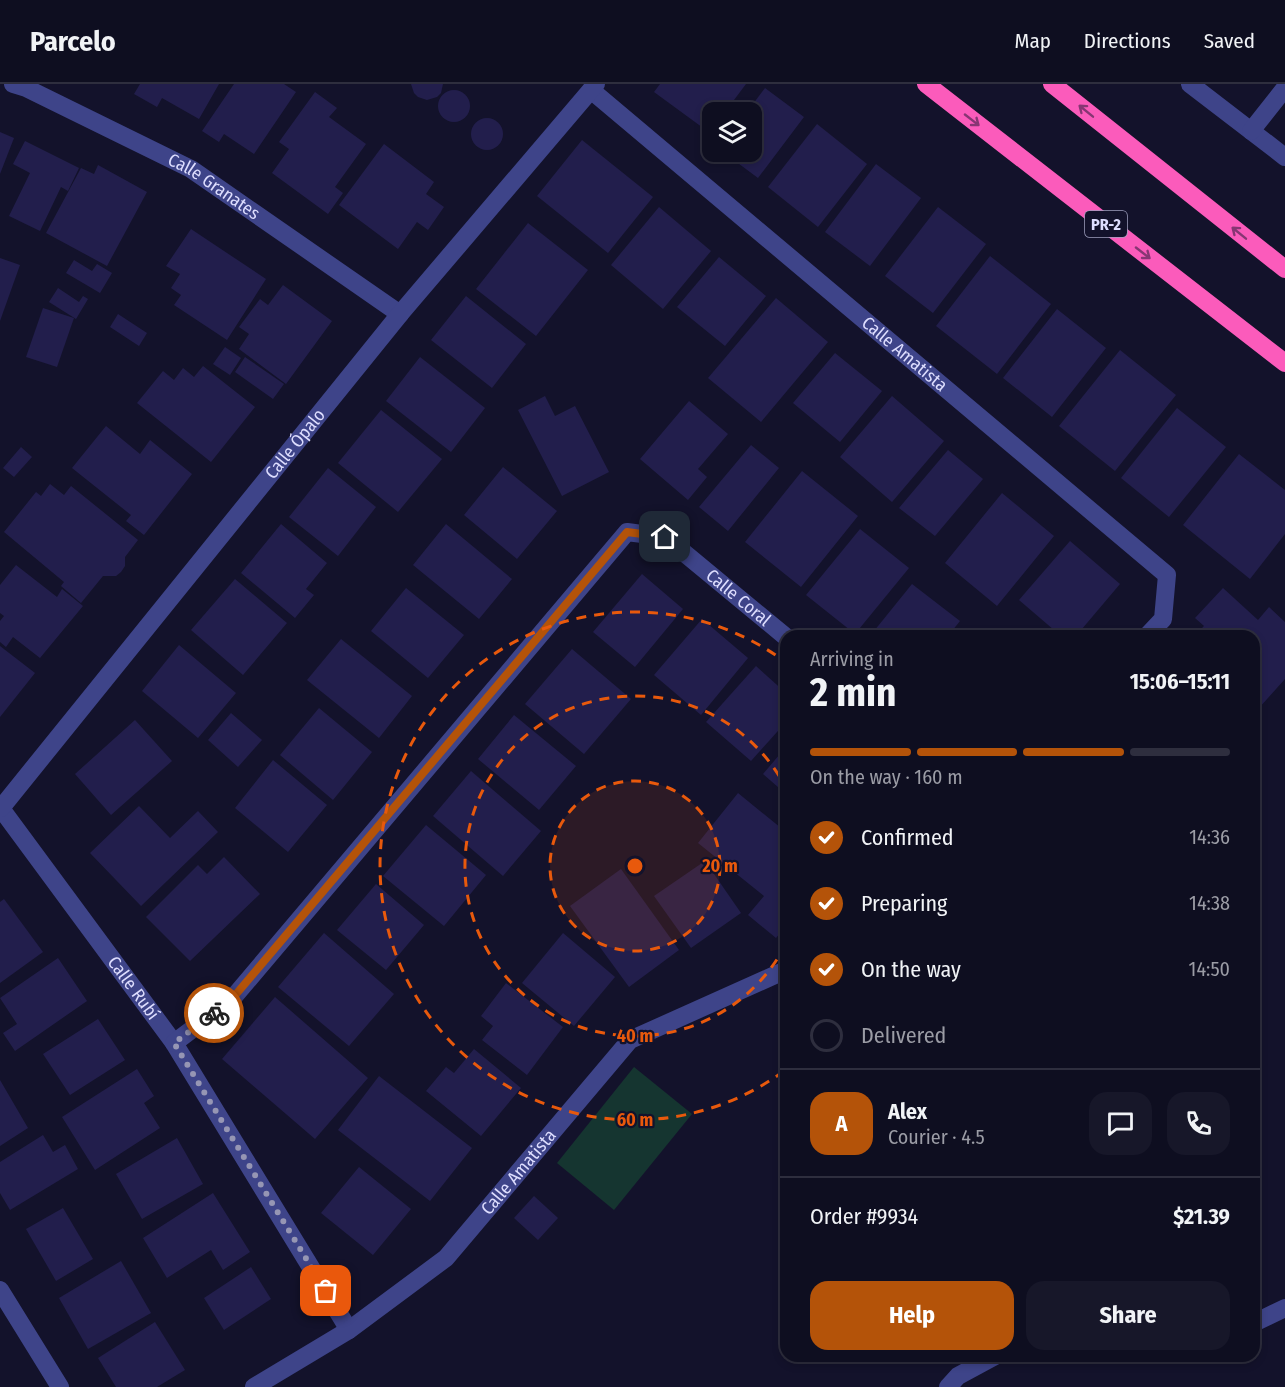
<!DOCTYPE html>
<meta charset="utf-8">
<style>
:root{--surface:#0e0e20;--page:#171729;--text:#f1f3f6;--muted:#9b9ca5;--line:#2e2e3e;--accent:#b45309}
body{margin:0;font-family:"Fira Sans Condensed",sans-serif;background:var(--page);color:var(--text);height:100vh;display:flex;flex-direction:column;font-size:22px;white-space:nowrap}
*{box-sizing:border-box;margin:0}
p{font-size:20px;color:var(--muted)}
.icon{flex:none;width:33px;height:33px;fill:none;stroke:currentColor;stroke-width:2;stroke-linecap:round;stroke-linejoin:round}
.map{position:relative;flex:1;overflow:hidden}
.sheet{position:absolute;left:780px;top:546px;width:480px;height:732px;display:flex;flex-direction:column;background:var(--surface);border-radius:18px;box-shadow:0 3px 9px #0003,0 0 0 2px var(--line)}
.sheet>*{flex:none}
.fabs{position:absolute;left:702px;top:18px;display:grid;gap:12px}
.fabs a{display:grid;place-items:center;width:60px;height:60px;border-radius:12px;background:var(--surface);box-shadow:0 3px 9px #0003,0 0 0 2px var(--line);font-size:30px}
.pin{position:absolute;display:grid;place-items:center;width:51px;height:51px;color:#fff;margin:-26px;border-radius:12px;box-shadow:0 3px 9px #0006}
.courier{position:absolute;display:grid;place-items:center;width:60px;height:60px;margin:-30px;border:4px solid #b45309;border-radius:50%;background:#fff;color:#222;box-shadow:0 2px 8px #0007}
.headline em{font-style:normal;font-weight:700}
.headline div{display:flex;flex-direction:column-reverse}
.headline{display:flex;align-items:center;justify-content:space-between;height:102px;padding:0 30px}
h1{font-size:39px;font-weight:700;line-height:45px}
.bar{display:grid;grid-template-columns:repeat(4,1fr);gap:9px 6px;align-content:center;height:72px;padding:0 30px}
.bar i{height:8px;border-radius:4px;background:var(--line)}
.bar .on{background:var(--accent)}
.bar p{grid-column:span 4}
.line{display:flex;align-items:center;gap:15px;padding:0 30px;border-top:2px solid var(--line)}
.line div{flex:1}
.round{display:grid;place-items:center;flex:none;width:63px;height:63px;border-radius:18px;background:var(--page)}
ol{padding:0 30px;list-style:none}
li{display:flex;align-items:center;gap:18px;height:66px}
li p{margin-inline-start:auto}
li .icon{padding:6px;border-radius:50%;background:var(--accent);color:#fff;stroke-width:4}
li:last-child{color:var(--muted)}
li i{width:33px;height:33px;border:3px solid var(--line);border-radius:50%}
.primary-button{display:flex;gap:12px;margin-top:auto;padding:12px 30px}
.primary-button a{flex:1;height:69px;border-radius:18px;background:var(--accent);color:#fff;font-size:24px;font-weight:700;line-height:69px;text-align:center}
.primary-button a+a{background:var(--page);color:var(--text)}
header{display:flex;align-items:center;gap:36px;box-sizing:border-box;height:84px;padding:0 30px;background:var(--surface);border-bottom:2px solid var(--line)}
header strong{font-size:28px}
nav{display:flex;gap:33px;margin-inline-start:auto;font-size:21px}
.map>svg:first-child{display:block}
.green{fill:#153530}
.building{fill:#221e4c}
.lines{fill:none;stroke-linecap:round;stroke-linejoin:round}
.minor{stroke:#3e4489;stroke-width:18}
.highway{stroke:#fb5bbb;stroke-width:18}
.oneway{stroke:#873673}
.done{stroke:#9696b4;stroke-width:6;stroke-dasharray:0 10.8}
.route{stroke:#b45309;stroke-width:8}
.ring{fill:none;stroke:#e8590c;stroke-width:3;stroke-dasharray:10 8}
.labels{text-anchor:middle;stroke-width:4.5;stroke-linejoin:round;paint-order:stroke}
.shield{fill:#13122b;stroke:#a0a0bf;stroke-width:1.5}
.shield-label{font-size:16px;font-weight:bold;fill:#ddddfe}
.street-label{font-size:18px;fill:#ddddfe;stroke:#13122b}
.centre{fill:#e8590c;stroke:#13122b;stroke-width:3}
.ring-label{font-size:18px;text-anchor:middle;font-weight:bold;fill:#e8590c;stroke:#13122b;stroke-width:4.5;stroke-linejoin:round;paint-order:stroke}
</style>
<header>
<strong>Parcelo</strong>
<nav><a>Map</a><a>Directions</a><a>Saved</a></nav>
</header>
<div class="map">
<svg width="1285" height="1303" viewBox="0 0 1285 1303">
<rect width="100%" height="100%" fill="#13122b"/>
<!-- green -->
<path class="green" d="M634,983L692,1030L614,1126L557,1079Z"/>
<!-- building -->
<g class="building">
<path d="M140,0H219L199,35L162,14L157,23L134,10Z"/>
<path d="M234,0H284L296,8L254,70L224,50L219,58L202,47Z"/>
<path d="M411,0H443L441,9L437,13L427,16L418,13L414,9Z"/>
<path d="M660,0H746L725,28H712V45L710,49L654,8Z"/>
<path d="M765,4L804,33L758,94L723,68H752V28H747Z"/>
<circle cx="454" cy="22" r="16"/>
<path d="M315,8L337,24L329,33L366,60L335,103L343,109L328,130L272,89L289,65L279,58Z"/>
<circle cx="487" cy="50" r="16"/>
<path d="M817,40L867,80L818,143L768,103Z"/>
<path d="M0,48L14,54L0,90Z"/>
<path d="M582,56L653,113L608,169L537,112Z"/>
<path d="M25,57L79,84L68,107L61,103L40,147L9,132L30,89L13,80Z"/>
<path d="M384,60L434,98L426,110L444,123L428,146L417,138L398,165L339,121Z"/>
<path d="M876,80L921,114L870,182L825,148Z"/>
<path d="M98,81L147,108L107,182L46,149L81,84L94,90Z"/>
<path d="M659,123L711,167L663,225L611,181Z"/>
<path d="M938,123L986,160L933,229L885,192Z"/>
<path d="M528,139L588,186L536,252L476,205Z"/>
<path d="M191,145L266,195L227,256L174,221L181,211L171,204L180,190L166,182Z"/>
<path d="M990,172L1051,220L997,290L936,242Z"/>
<path d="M719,173L766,212L725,262L677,223Z"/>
<path d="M0,174L20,181L0,237Z"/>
<path d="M74,176L92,187L97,180L112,189L100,209L66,189Z"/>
<path d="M283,201L332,237L286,300L239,265L249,250L239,243L260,215L268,221Z"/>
<path d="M58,204L79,218L83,212L88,215L76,235L49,218Z"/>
<path d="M466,212L526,260L492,304L431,256Z"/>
<path d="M776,214L828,258L761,338L708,294Z"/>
<path d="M43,224L74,234L57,283L26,273Z"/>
<path d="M1057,225L1106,264L1052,333L1003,294Z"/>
<path d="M118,230L147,249L139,262L110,243Z"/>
<path d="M225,263L241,274L230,291L213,280Z"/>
<path d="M1120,266L1176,311L1115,387L1059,342Z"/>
<path d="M835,269L882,307L840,358L793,319Z"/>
<path d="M245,273L284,300L273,315L235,288Z"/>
<path d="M420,273L485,324L451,368L386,317Z"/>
<path d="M203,282L255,323L211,378L137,319L163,287L174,296L183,284L194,293Z"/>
<path d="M545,312L555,332L575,322L609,388L562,412L518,326Z"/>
<path d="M892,312L944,357L892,418L840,373Z"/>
<path d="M689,317L728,350L698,385L707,393L688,416L640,375Z"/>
<path d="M1177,324L1226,363L1169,433L1121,394Z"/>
<path d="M381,326L442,375L398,428L338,379Z"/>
<path d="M106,342L140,370L150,356L192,390L144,451L126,437L131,431L72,384Z"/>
<path d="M751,361L779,384L728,447L699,423Z"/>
<path d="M21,363L32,373L14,393L3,384Z"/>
<path d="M948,366L983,395L935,452L899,424Z"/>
<path d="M1239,370L1285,406V450L1250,495L1183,441Z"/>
<path d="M503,383L557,427L517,475L464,431Z"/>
<path d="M328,384L376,423L338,472L289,433Z"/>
<path d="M802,387L858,432L801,503L745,458Z"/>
<path d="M50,400L64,411L71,402L138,456L125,473V482L121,488L116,492H103L81,519L61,502L64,498L4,448L36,408L41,412Z"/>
<path d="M1002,409L1054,452L997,522L945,479Z"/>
<path d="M281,440L327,479L306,505L314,511L295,534L241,489Z"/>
<path d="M446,440L512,495L479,535L413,481Z"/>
<path d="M860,445L909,484L855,550L806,511Z"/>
<path d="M1070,457L1120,500L1076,552H1061L1019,516Z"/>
<path d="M16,481L57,513L62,505L83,522L40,574L13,553L6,563L0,558V537L4,532L0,529V501Z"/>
<path d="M642,490L683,525L635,583L593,548Z"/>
<path d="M235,495L287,539L243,591L191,546Z"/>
<path d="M912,500L960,537L948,552H870Z"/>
<path d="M406,504L464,551L428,594L371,547Z"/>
<path d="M1223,504L1258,536L1269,523L1285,538V595L1259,624L1254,620V552H1194L1204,542L1195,534Z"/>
<path d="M702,535L748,574L701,631L654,591Z"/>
<path d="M974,545L982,552H969Z"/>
<path d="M341,555L412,612L379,654L307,596Z"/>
<path d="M179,561L236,609L198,654L142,607Z"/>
<path d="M0,562L35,589L0,633Z"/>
<path d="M572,565L631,615L584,670L525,620Z"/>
<path d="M756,582L786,609V638L751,677L706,638Z"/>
<path d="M319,624L372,668L333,716L280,671Z"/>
<path d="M231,629L262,656L238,683L208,656Z"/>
<path d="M514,631L576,682L539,726L478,675Z"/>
<path d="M135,636L172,677L111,731L75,690Z"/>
<path d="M786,663V710L763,690Z"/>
<path d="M273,676L327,721L288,768L235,724Z"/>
<path d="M471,687L541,747L503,792L433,732Z"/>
<path d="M738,709L786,748V842L776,854L748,831L764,812L698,759Z"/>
<path d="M139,722L170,754L198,727L218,748L141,822L90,769Z"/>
<path d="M426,741L486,791L444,842L383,792Z"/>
<path d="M224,773L260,810L190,877L146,833L198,781L207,790Z"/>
<path d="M705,777L741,829L691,864L654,812Z"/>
<path d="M621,785L679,866L629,903L570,822Z"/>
<path d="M376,800L424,841L386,886L337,846Z"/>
<path d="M4,815L43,868L0,899V818Z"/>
<path d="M324,849L394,910L349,962L278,903Z"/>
<path d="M563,849L615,893L574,942L522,899Z"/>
<path d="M58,874L87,917L15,967L3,949L17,940L0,914Z"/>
<path d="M506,899L563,943L527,991L482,956L493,942L481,932Z"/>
<path d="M275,913L368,994L315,1055L222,975Z"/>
<path d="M98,935L125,976L70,1011L43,970Z"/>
<path d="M474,965L521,1004L481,1052L426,1007L446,983L454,989Z"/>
<path d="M137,985L154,1012L144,1019L160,1044L95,1086L62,1033Z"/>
<path d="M379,992L472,1064L430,1117L338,1046Z"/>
<path d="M0,996L28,1044L0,1062Z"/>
<path d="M43,1051L53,1068L65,1061L78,1085L10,1126L0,1109V1078Z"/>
<path d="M177,1054L203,1100L142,1135L116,1090Z"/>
<path d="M359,1083L411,1125L373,1171L321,1129Z"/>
<path d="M213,1109L250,1168L223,1186L211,1166L167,1194L143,1154Z"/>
<path d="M534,1112L558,1134L538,1156L514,1134Z"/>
<path d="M63,1124L93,1175L56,1197L26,1145Z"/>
<path d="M121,1177L151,1229L88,1265L59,1214Z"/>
<path d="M251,1183L271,1215L224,1246L204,1214Z"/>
<path d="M155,1238L185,1286L157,1303H116L98,1274Z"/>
</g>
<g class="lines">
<!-- minor -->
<g class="minor">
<path id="s1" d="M13,0L26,4L191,85L400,230"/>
<path d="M1190,0L1285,73"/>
<path id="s2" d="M591,6L1167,491L1163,535L1147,552"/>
<path d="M1251,47L1285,4"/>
<path id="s3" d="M0,723L174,959L349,1246"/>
<path id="s4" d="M1,724L400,230L596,0"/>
<path id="s5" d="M174,959L232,915L627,448L665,453L786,553"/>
<path d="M0,1206L60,1303"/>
<path d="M1254,1239L1285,1224"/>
<path id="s6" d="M254,1303L349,1246L446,1174L630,956L786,886"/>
<path d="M948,1303L958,1292L995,1272"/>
</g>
<!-- highway -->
<g class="highway">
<path d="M926,0L1285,279"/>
<path d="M1052,0L1285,185"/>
</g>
</g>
<!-- one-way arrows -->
<defs><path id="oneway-shaft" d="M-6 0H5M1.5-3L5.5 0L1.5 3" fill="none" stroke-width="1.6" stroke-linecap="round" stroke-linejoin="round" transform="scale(1.5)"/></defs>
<g class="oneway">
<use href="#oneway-shaft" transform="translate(1086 27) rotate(-141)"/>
<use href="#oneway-shaft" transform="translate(972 36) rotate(38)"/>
<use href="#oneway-shaft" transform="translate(1239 149) rotate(-141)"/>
<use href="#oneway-shaft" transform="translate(1143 169) rotate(38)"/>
</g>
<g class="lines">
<!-- done -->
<path class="done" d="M214,929L174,959L326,1207"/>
<!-- route -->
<path class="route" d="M214,929L232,915L627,448L665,453"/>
</g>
<!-- distance rings -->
<circle cx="635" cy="782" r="85" fill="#e8590c" fill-opacity=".12"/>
<g class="ring">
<circle cx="635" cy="782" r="85"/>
<path d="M786 860A170 170 0 1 1 786 704"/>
<path d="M784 987A254 254 0 1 1 784 577"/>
</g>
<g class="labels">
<!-- shield labels -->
<rect class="shield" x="1085" y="127" width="42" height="26" rx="4.5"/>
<g class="shield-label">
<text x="1106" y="146">PR-2</text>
</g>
<!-- street labels -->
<g class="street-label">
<text dy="6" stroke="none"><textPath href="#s1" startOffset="226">Calle Granates</textPath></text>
<text dy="6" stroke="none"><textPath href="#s2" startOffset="410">Calle Amatista</textPath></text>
<text dy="6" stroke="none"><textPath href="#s4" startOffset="468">Calle Ópalo</textPath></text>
<text dy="6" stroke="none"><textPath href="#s5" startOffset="818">Calle Coral</textPath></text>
<text dy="6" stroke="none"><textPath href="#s3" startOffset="225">Calle Rubí</textPath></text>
<text dy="6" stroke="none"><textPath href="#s6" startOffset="344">Calle Amatista</textPath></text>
</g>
</g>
<circle cx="635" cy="782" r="9" class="centre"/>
<g class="ring-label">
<text x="720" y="788">20 m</text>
<text x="635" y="958">40 m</text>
<text x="635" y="1042">60 m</text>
</g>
</svg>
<div class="fabs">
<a><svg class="icon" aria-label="layers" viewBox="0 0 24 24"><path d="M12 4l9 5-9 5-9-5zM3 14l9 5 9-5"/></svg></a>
</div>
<div class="pin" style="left:326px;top:1207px;background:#ea580c"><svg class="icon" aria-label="bag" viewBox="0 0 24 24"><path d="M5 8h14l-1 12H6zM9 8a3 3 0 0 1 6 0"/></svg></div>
<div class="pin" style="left:665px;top:453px;background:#1f2937"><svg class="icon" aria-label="home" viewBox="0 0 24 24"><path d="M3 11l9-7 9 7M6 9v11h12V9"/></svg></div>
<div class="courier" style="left:214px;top:929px"><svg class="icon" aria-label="bike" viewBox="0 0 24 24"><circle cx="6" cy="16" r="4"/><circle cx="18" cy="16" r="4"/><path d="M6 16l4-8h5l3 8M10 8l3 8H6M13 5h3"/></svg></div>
<section class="sheet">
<div class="headline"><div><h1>2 min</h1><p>Arriving in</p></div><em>15:06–15:11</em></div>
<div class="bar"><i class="on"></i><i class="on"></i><i class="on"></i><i></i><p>On the way · 160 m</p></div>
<ol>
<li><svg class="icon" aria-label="check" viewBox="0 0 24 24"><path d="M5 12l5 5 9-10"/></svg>Confirmed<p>14:36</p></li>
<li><svg class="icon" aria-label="check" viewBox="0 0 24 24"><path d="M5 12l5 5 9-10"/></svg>Preparing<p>14:38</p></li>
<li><svg class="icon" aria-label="check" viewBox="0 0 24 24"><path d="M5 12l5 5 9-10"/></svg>On the way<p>14:50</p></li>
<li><i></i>Delivered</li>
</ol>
<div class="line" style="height:108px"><b class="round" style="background:var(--accent);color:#fff">A</b><div><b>Alex</b><p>Courier · 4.5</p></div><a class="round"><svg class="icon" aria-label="chat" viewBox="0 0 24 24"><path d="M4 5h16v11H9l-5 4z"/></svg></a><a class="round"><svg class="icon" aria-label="phone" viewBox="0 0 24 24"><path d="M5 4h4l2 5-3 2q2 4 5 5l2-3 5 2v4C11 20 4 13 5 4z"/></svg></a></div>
<div class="line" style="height:78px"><div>Order #9934</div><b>$21.39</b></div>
<div class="primary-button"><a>Help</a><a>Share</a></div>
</section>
</div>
